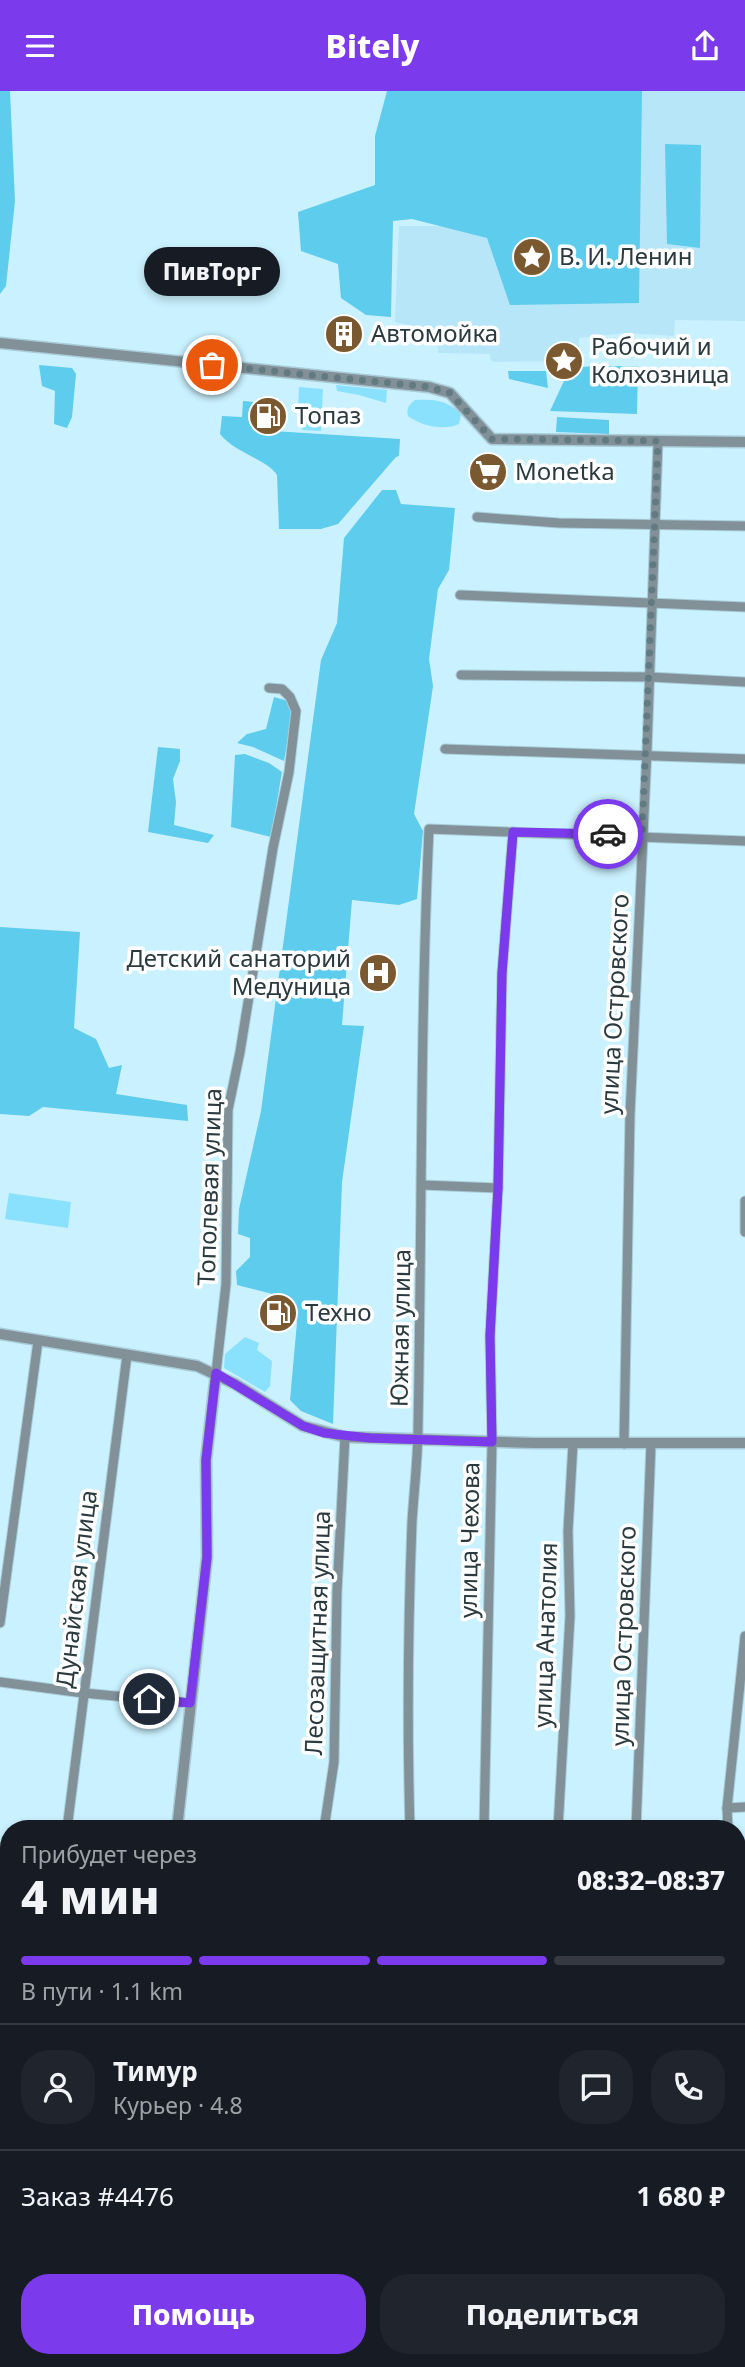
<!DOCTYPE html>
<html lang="ru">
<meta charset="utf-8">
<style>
:root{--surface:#171b24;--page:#20242c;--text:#f1f3f6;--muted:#9ea1a6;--line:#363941;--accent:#7c3aed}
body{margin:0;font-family:"Noto Sans",sans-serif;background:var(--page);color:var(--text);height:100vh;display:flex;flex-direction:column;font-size:26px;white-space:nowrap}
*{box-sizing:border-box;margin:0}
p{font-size:23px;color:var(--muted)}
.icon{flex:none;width:38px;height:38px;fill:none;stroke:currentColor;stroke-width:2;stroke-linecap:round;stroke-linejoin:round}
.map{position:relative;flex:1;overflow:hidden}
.drawer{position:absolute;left:0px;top:1729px;width:746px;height:548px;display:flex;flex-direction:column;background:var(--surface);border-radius:28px 28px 0 0;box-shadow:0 4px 10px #0003}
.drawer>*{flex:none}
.pin{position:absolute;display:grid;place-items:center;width:60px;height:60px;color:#fff;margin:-30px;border:4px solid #fff;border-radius:50%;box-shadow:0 2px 7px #0007}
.courier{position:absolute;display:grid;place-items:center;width:70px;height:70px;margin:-35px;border:5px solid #7c3aed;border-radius:50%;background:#fff;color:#222;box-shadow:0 2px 9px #0007}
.bubble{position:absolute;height:49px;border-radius:24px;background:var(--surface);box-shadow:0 4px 10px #0003;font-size:23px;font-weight:800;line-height:49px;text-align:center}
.summary em{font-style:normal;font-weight:800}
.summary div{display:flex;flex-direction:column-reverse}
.summary{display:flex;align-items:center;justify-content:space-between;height:119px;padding:0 21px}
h1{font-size:46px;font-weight:800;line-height:52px}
.bar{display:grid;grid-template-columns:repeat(4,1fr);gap:10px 7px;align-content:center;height:84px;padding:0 21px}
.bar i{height:9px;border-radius:5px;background:var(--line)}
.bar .current{background:var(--accent)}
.bar p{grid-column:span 4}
.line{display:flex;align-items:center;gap:18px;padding:0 21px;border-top:2px solid var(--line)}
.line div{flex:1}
.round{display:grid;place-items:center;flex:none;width:74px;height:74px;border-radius:28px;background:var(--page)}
.primary-button{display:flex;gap:14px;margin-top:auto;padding:14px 21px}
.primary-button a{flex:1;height:80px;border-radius:28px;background:var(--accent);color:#fff;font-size:28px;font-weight:800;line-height:80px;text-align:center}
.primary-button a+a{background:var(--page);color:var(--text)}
header{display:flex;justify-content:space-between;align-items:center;height:91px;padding:0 21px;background:var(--accent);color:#fff;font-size:32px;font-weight:800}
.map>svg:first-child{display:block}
.built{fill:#b6e6f7}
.green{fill:#8ae1fd}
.forest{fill:#5ecced}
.water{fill:#2fa5c5}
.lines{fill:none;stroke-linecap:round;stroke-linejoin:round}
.minor-casing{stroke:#aaccd9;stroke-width:11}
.tertiary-casing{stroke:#aaccd9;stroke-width:13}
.minor{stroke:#819197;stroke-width:9}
.tertiary{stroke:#819197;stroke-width:10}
.done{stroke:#627a82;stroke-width:7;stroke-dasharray:0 12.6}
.route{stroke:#7c3aed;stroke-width:9}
.labels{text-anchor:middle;stroke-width:7;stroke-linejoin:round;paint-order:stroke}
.poi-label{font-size:24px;fill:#2a3a3f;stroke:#fff;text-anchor:start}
.street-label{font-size:24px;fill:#2a3a3f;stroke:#fff}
</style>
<header><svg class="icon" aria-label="menu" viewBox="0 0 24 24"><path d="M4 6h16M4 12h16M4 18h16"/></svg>Bitely<svg class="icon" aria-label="share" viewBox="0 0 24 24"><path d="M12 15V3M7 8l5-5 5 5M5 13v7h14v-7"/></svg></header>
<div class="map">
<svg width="745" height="2276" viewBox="0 0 745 2276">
<rect width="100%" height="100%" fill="#caf1ff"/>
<!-- built -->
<path class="built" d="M446,0H745V230L675,229L674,245L625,242L579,247V270H564L496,271L491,270L490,263L438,262V240L395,231L399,135H441Z"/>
<!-- green -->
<g class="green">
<path d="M336,294L387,299L386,312L359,304L337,300Z"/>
<path d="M299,296L323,298L321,340L302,339L303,320L298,319Z"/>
<path d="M415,309C433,308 448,309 461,323L459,333C444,340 421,335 408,325C406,317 409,314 415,309Z"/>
<path d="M9,1102L71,1111L68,1137L5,1128Z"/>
<path d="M245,1246L259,1252L257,1259L272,1270L270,1295L265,1301L224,1277L225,1263Z"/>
<path d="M605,2268C639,2268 701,2261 729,2276H605Z"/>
</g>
<!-- forest -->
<g class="forest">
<path d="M0,0H10L15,110L6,195L0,203Z"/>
<path d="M387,0H642L639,212L510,214L487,147L412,128L393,130L391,226L366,224L341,207L338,173L301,160L298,121L375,94V45Z"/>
<path d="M665,53L701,54L700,157L667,153Z"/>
<path d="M39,274L72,277L76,283L72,326L67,337L54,333L55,300L42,295Z"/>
<path d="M595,275H638L637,323L550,320L570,277Z"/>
<path d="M508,280H546L548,297L509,288Z"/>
<path d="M243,310L254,311V331L270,334L273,340L400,348L399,365L396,366L338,433L321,438H279L277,384C268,369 235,362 220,343L222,325L242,326Z"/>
<path d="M557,326L609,329V343L556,341Z"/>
<path d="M382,399H396L401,413L455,417L449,479L438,498L429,568L433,595L414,723L423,740L417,808L399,814L352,809L342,934L364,935L342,1091L333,1333L301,1320L290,1309L297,1231L288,1207L237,1194L236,1180L250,1166V1147L238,1143L239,1118L261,1020L321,569L337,532L344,447Z"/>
<path d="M274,606L288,610L292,624L284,670L253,656L237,652L247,643L266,638Z"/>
<path d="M158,656L180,658V670L173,688L176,711L174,734L214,744L208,752L148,741Z"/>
<path d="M245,663L269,672L282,681L271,746L231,736L235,664Z"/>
<path d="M0,836L80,841L74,937L96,948L109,977L122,974L116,1003L187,1014L188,1030L43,1016L29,1025L0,1023Z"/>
<path d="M745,1932V2276C729,2276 716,2271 700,2268H737V1934Z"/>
<path d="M9,2170V2212L0,2214V2177Z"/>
<path d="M127,2268H605V2276H100Z"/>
</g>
<!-- water -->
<g class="water">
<path d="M745,1873V1932L737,1934V1876Z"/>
<path d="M9,2217V2268H127L100,2276H0V2219Z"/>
</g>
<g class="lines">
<defs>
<g id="minor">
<path d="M477,426L559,432L745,435"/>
<path d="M460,504L745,516"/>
<path d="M461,584L650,586L745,591"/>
<path d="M445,658L745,668"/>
<path d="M422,1094L498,1097"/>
<path d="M745,1110V1141"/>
<path d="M216,1282L226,1193L228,1019L240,961L273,757L289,681L296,620L290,606L282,598L269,597"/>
<path d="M624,1353L630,1024L647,659L658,350"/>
<path d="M0,1532L38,1250"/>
<path d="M0,1591L83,1602L190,1612"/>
<path d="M727,1717L745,1716"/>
<path d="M67,1738L127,1264"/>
<path d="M324,1738L334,1671L337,1501L345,1346"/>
<path d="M410,1738C407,1636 408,1533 412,1431C414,1399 418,1367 418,1336C422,1136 420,937 429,738L745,750"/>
<path d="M484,1738L492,1351L490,1245L498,1097L502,882L513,741"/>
<path d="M558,1738L570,1525L568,1440L573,1352"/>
<path d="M636,1738L651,1353"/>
<path d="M728,1738L727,1717L745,1545"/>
<path d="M737,1838L739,1856"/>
<path d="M0,1923L9,1924"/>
</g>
<g id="tertiary">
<path d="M0,252L429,296L450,302L492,348L745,351"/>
<path d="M0,1243L197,1275L235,1293L303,1335L345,1346L534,1352H745"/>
<path d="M177,1738L207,1466L206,1369L216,1282"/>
<path d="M0,2156L9,2155"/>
</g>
</defs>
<!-- minor casing -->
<use href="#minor" class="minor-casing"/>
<!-- tertiary casing -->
<use href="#tertiary" class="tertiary-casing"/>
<!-- minor -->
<use href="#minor" class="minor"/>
<!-- tertiary -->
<use href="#tertiary" class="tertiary"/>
</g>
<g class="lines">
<!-- done -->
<path class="done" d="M212,274L429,296L450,302L492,348L658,350L642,744L608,743"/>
<!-- route -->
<path class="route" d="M149,1608L190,1612L207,1466L206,1369L216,1282L303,1335L324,1342L370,1347L492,1351L490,1245L498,1097L502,882L513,741L608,743"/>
</g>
<!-- icons -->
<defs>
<symbol id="sight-disc" viewBox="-11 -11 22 22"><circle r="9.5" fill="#7a5930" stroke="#fff"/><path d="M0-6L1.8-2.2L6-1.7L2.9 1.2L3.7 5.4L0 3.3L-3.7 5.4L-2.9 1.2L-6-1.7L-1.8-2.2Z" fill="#fff"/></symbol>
<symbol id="building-disc" viewBox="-11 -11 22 22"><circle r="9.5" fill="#7a5930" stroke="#fff"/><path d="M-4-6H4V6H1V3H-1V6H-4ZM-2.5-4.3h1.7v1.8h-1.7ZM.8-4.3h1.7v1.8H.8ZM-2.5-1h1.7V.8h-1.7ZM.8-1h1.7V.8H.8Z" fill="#fff"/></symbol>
<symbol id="fuel-disc" viewBox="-11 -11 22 22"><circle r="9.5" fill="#7a5930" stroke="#fff"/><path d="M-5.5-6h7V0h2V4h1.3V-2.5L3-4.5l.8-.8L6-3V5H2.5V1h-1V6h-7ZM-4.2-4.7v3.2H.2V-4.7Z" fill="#fff"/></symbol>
<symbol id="supermarket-disc" viewBox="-11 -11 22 22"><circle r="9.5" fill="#7a5930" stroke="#fff"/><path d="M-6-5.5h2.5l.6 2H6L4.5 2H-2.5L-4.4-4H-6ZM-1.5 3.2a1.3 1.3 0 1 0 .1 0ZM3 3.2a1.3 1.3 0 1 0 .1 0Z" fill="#fff"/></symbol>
<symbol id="hospital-disc" viewBox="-11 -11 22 22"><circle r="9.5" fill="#7a5930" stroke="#fff"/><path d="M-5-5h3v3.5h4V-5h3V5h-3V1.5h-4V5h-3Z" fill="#fff"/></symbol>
</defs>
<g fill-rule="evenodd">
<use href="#sight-disc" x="510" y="144" width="44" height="44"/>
<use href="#building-disc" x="322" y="221" width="44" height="44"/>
<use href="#sight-disc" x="542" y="248" width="44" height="44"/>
<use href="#fuel-disc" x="246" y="303" width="44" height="44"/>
<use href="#supermarket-disc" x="466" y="359" width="44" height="44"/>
<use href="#hospital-disc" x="356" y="860" width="44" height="44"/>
<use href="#fuel-disc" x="256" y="1200" width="44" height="44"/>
</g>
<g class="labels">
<!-- poi labels -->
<g class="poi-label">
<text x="559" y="174">В. И. Ленин</text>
<text x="371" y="251">Автомойка</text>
<text x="591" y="264">Рабочий и<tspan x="591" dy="28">Колхозница</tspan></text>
<text x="295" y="333">Топаз</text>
<text x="515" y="389">Monetka</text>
<text x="351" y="876" text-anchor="end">Детский санаторий<tspan x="351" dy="28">Медуница</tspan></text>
<text x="305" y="1230">Техно</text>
</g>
<!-- street labels -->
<g class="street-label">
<text transform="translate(615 913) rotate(-87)" y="8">улица Островского</text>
<text transform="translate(210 1096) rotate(-88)" y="8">Тополевая улица</text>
<text transform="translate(401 1237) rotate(-89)" y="8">Южная улица</text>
<text transform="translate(470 1449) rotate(-89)" y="8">улица Чехова</text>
<text transform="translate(77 1498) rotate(-83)" y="8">Дунайская улица</text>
<text transform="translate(318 1542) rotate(-88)" y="8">Лесозащитная улица</text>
<text transform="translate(546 1544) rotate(-88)" y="8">улица Анатолия</text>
<text transform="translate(624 1545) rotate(-88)" y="8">улица Островского</text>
</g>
</g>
</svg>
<div class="pin" style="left:212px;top:274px;background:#ea580c"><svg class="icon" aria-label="bag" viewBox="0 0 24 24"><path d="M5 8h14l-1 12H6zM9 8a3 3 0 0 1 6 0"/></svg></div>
<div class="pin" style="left:149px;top:1608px;background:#1f2937"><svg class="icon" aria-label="home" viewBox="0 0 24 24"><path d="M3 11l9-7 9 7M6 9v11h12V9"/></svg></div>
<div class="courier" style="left:608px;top:743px"><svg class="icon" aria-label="car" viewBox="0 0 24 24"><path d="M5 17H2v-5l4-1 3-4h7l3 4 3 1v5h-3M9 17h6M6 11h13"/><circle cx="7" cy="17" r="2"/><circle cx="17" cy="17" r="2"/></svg></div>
<div class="bubble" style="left:144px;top:156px;width:136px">ПивТорг</div>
<section class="drawer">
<div class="summary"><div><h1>4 мин</h1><p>Прибудет через</p></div><em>08:32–08:37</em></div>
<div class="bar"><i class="current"></i><i class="current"></i><i class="current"></i><i></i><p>В пути · 1.1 km</p></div>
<div class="line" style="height:126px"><a class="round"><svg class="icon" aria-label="person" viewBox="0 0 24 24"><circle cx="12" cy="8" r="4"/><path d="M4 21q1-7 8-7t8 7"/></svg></a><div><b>Тимур</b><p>Курьер · 4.8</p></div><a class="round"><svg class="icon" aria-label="chat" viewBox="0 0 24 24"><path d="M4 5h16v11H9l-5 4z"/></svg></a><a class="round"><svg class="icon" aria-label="phone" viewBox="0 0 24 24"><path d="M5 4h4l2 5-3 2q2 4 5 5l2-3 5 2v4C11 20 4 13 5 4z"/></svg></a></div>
<div class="line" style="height:91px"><div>Заказ #4476</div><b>1 680 ₽</b></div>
<div class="primary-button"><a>Помощь</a><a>Поделиться</a></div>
</section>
</div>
